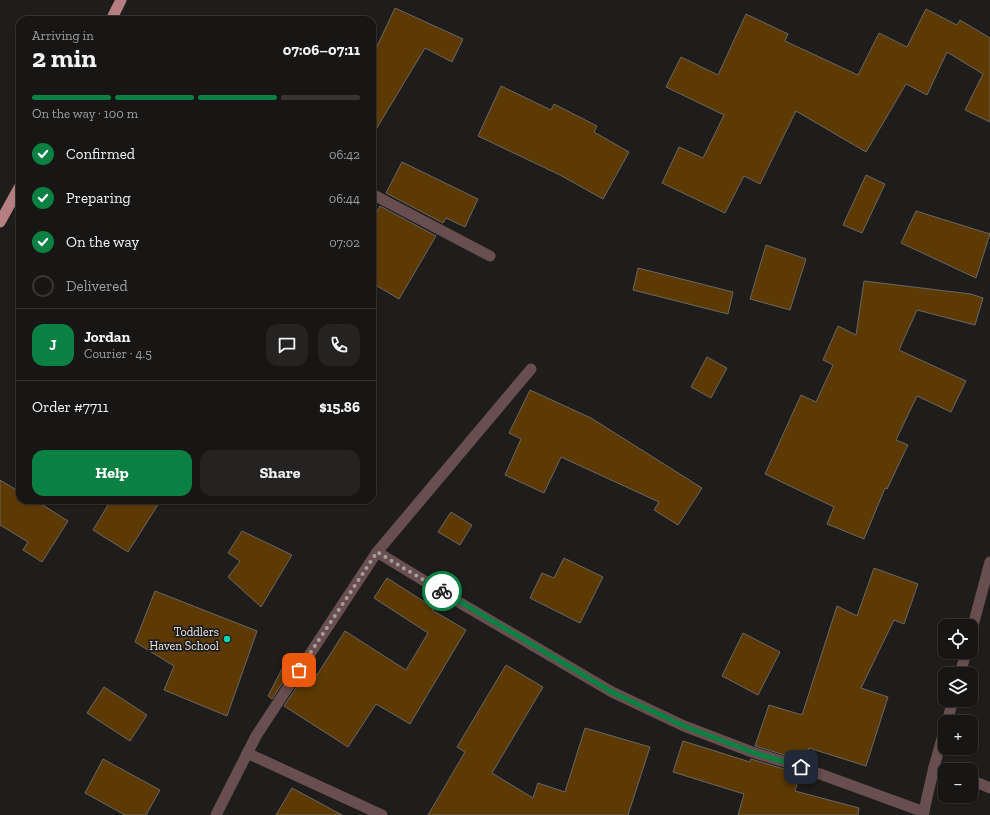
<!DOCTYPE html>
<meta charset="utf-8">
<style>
:root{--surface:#171614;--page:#242322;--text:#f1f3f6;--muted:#9e9fa0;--line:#363534;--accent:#0b8043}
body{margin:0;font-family:"Zilla Slab",serif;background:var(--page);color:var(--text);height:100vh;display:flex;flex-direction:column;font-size:15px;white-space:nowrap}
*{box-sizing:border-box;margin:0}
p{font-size:13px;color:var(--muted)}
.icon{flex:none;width:22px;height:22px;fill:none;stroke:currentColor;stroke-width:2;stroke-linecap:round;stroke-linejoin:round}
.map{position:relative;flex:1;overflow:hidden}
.details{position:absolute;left:16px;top:16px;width:360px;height:488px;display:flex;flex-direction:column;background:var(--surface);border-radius:12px;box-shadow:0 1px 3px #0004,0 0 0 1px var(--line)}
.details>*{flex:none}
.tools{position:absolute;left:938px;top:619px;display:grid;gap:8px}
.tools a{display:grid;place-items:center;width:40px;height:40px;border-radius:8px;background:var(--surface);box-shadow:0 1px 3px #0004,0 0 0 1px var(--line);font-size:20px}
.pin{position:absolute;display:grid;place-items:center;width:34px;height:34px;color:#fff;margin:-17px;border-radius:8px;box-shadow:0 2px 6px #0006}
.courier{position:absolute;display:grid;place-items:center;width:40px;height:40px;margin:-20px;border:3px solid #0b8043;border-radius:50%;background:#fff;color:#222;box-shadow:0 1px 5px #0007}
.summary em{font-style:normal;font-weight:700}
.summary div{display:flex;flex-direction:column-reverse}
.summary{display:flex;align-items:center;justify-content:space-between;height:68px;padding:0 16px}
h1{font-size:26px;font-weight:700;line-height:30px}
.bar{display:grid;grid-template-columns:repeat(4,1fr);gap:6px 4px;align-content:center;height:48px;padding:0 16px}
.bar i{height:5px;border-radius:3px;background:var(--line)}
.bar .active{background:var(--accent)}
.bar p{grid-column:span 4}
.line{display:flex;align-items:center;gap:10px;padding:0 16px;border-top:1px solid var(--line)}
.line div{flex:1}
.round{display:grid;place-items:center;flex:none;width:42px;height:42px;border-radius:12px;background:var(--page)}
ol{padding:0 16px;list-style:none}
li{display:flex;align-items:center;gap:12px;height:44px}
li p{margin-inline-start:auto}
li .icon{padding:4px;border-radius:50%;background:var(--accent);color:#fff;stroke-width:4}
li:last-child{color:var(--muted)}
li i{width:22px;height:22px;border:2px solid var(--line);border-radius:50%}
.action{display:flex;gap:8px;margin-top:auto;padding:8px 16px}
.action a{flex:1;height:46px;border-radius:12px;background:var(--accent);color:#fff;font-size:16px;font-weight:700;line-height:46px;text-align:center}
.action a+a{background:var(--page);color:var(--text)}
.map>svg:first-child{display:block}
.building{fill:#5d3a03;stroke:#696764}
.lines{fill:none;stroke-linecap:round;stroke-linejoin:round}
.minor{stroke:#694e4f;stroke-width:11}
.tertiary{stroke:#694e4f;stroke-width:11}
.primary{stroke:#b57e81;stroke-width:11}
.done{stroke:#a2a09f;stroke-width:4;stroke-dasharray:0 7.2}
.route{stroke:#0b8043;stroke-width:5}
.poi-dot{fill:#03d5b6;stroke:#1f1d1b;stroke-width:1.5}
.labels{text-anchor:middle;stroke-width:3.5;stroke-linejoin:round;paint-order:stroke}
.poi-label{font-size:12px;fill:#e8e7e6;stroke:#1f1d1b;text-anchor:end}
</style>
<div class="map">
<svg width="990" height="815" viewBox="0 0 990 815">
<rect width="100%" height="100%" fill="#1f1d1b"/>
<!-- building -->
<g class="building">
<path d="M395,8L463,39L452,62L425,48L372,136V57Z"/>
<path d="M926,9L957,25L960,20L990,38V122L965,110L983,74L947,52L927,95L906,84L866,152L796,111L760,184L744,176L725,213L662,183L679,147L703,158L724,115L666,87L681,57L718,75L746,14L788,34L785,41L858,75L879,33L907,47Z"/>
<path d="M501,86L551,110L554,104L597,126L594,132L629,152L603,199L560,175L478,136Z"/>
<path d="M402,162L478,199L465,227L446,218L443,223L386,193Z"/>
<path d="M866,175L885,184L862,233L843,225Z"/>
<path d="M380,206L436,236L399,299L372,283V221Z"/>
<path d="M916,211L990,234L976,278L901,243Z"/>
<path d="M766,245L806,259L790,310L750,299Z"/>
<path d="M638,268L733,292L728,314L633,290Z"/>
<path d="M864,281L971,294L983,298L975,325L917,310L899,350L966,381L951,412L917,396L896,440L908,445L887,489L885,488L864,539L827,524L834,507L765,474L801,395L816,402L833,365L823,360L838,326L856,335Z"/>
<path d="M707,357L727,368L711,398L691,387Z"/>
<path d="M530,390L591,418L702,488L678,525L654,510L659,502L561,457L544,493L505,475L521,439L509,433Z"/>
<path d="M0,480L20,492V500H35L68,521L42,562L23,550L28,542L0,525Z"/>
<path d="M111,500H161L128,552L93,530Z"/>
<path d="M451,512L472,525L460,545L438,532Z"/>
<path d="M242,531L292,555L261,607L228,577L240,561L228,553Z"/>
<path d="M564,558L603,577L580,623L530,598L542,573L554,578Z"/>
<path d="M874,568L918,584L904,624L894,620L861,688L888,697L866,766L809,748L804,761L755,746L769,705L802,715L837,606L857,616Z"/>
<path d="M387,578L434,608L432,610L466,630L410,724L376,704L348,747L284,706L302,679L310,683L315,674L317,675L345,631L406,670L428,633L374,598Z"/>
<path d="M155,591L257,631L227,716L164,690L174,666L135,642Z"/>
<path d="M743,633L780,652L758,695L722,676Z"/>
<path d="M506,665L543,687L492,773L533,798L538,783L565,792L585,728L650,747L628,815H428L465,752L457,747Z"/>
<path d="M282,669L289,673L272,699L268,696Z"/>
<path d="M104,687L147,715L130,741L87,713Z"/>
<path d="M683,741L750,762L751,759L800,774L795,791L859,808L858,815H738L744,794L673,772Z"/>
<path d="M103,759L160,790L146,815H125L85,793Z"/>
<path d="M292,788L342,815H276Z"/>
</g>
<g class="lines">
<!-- minor -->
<g class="minor">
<path d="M372,194L490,256"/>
<path d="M377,552L531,369"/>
<path d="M247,753L382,815"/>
<path d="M934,767L945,771"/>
<path d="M971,780L990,788"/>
<path d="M216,815L256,736L377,552L462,604L612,692L684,726L752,752L801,767L924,812"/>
</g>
<!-- tertiary -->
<g class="tertiary">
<path d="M971,633L990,562"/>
<path d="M960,674L966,652"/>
<path d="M947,722L953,700"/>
<path d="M923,815L934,767L945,728"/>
</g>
<!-- primary -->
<g class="primary">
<path d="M111,20L121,0"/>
<path d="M0,222L20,186"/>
</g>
</g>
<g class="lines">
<!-- done -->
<path class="done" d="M299,670L377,552L442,591"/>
<!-- route -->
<path class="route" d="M442,591L612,692L684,726L752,752L801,767"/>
</g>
<!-- markers -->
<circle class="poi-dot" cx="227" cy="639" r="4"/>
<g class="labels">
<!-- poi labels -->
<g class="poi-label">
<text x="219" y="636">Toddlers<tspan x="219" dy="14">Haven School</tspan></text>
</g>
</g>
</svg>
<div class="tools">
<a><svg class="icon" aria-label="locate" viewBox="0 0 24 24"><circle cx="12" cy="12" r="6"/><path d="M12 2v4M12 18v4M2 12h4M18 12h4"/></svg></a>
<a><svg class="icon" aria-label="layers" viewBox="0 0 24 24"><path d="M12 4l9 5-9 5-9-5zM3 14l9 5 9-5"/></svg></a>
<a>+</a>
<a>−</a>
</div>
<div class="pin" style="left:299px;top:670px;background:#ea580c"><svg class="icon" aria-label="bag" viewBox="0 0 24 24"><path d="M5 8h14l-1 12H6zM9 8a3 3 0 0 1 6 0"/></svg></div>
<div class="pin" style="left:801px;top:767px;background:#1f2937"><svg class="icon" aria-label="home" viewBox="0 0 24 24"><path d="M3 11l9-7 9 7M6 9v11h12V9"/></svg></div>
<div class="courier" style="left:442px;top:591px"><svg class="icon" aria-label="bike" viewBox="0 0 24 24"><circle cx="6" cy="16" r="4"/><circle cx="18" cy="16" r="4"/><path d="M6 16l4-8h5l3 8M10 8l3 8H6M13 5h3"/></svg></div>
<section class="details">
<div class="summary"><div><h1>2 min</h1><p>Arriving in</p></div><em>07:06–07:11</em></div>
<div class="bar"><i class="active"></i><i class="active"></i><i class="active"></i><i></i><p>On the way · 100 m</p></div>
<ol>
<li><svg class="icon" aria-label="check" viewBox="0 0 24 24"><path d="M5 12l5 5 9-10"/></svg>Confirmed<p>06:42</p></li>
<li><svg class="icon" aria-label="check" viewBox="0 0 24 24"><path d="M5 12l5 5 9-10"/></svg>Preparing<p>06:44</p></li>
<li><svg class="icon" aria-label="check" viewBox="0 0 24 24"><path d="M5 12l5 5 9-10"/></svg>On the way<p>07:02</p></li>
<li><i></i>Delivered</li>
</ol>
<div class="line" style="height:72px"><b class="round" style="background:var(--accent);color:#fff">J</b><div><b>Jordan</b><p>Courier · 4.5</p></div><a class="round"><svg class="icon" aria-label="chat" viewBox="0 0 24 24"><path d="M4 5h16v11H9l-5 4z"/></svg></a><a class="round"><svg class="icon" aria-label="phone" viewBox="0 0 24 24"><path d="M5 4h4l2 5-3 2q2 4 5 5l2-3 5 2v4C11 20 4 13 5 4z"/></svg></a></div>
<div class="line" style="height:52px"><div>Order #7711</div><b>$15.86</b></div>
<div class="action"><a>Help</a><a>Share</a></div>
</section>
</div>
